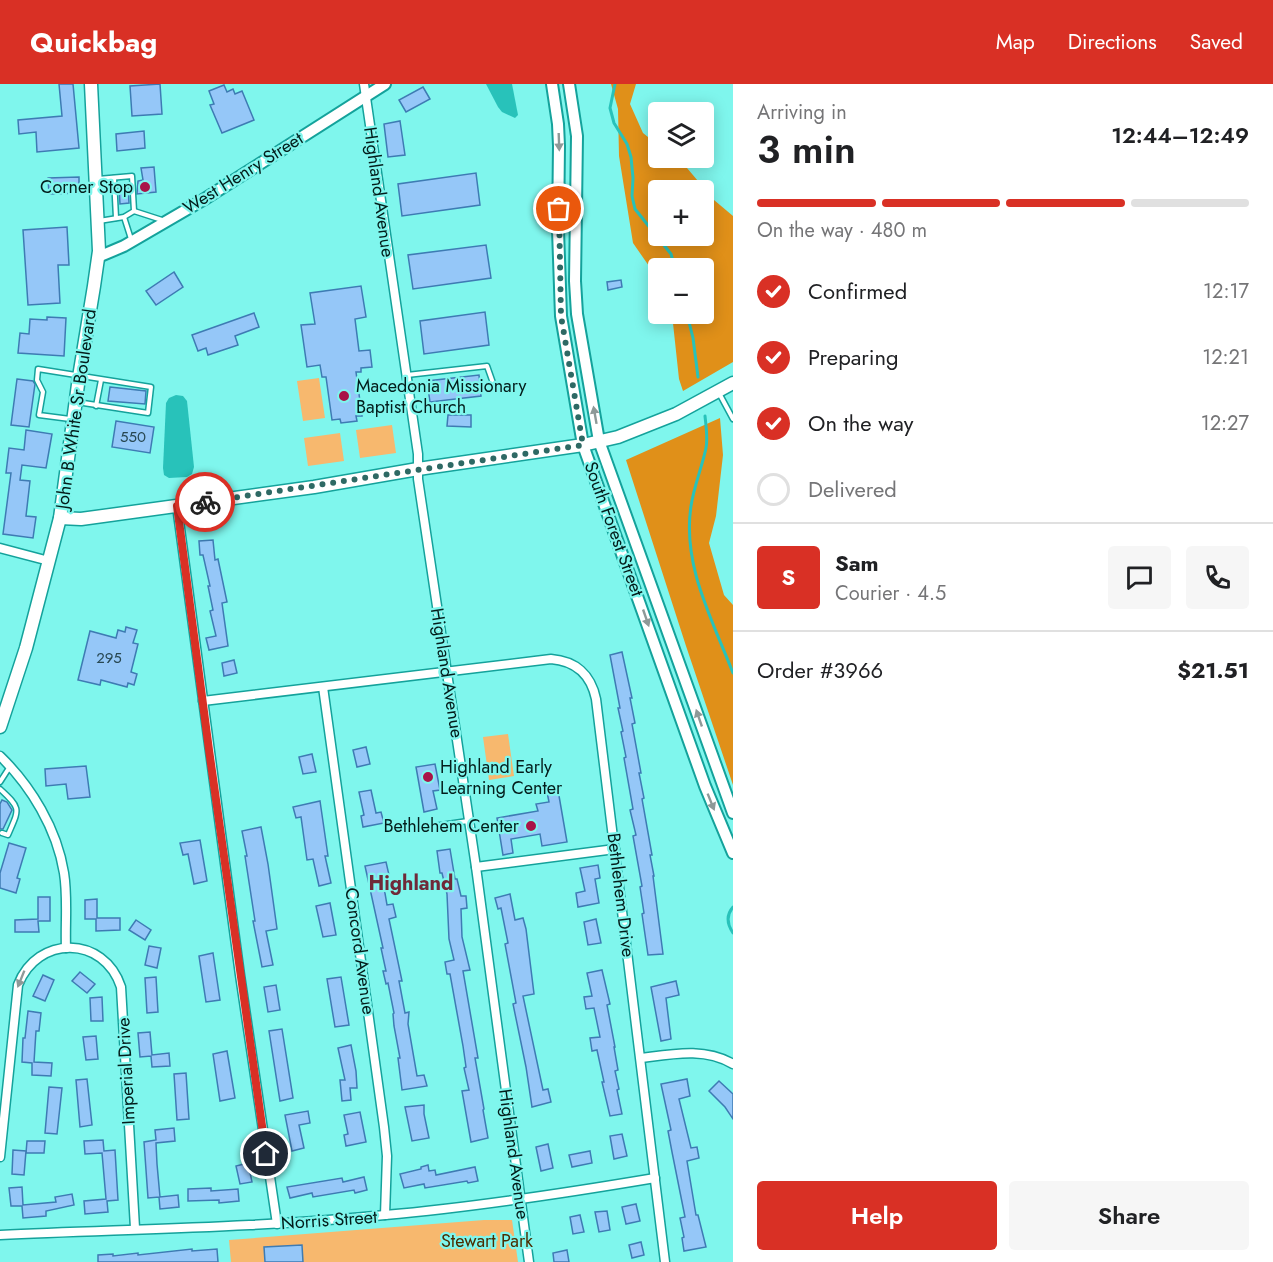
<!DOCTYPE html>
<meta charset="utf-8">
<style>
:root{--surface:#fff;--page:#f6f6f6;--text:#202124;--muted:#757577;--line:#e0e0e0;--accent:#d93025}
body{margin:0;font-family:Jost,sans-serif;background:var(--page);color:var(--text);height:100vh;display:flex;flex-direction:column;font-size:22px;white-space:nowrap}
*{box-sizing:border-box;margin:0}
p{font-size:20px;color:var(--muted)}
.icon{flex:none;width:33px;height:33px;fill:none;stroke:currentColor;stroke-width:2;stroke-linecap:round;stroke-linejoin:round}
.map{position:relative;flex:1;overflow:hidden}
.sheet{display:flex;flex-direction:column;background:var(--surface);width:540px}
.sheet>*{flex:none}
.fabs{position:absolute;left:648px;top:18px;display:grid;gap:12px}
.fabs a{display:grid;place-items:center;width:66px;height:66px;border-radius:6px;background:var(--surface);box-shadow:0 3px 15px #0003;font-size:30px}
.pin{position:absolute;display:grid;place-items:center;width:51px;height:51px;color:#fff;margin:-26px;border:3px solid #fff;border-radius:50%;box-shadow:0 2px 6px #0007}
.courier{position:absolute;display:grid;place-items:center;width:60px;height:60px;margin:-30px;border:4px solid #d93025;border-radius:50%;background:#fff;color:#222;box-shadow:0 2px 8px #0007}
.summary em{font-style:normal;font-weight:600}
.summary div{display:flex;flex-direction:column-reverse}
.summary{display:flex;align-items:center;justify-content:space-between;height:102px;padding:0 24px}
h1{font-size:39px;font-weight:600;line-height:45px}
.bar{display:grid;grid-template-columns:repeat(4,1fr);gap:9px 6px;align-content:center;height:72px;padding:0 24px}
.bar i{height:8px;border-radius:4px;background:var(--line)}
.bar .selected{background:var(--accent)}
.bar p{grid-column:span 4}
.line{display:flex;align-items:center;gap:15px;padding:0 24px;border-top:2px solid var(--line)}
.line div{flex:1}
.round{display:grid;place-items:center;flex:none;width:63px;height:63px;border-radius:6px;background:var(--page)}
ol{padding:0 24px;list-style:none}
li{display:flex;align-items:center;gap:18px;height:66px}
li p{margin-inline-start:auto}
li .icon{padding:6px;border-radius:50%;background:var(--accent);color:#fff;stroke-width:4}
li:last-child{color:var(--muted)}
li i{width:33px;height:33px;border:3px solid var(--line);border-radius:50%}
.cta{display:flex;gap:12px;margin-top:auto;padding:12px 24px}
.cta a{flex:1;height:69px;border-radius:6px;background:var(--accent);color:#fff;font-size:24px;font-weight:600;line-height:69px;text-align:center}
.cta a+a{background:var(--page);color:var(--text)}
header{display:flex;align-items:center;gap:36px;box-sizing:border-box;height:84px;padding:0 30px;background:var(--accent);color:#fff}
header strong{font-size:28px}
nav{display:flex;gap:33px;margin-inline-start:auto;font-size:21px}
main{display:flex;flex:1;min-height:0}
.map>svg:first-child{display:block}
.green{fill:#f7b86e}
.forest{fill:#e09019;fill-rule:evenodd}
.water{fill:#28c2ba}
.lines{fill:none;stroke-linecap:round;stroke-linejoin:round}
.stream{stroke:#28c2ba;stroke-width:3}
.building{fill:#95c7f8;stroke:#3e7bb3;stroke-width:1.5}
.service-casing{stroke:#14a29b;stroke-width:7}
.minor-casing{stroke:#14a29b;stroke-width:11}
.tertiary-casing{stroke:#14a29b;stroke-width:14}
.secondary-casing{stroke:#14a29b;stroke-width:15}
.service{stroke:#fff;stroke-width:4}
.minor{stroke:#fff;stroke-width:8}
.tertiary{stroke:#fff;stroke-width:10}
.secondary{stroke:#fff;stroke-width:12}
.oneway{fill:#8e9998}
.done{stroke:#2e6964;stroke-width:6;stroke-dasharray:0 10.8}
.route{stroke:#d93025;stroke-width:8}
.poi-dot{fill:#a91448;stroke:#7ff6ed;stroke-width:2}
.labels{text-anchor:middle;stroke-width:4.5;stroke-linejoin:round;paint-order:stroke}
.number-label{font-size:15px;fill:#284852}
.street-label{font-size:18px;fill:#031d1b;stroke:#7ff6ed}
.poi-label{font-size:18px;fill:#031d1b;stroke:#7ff6ed;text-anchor:end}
.park-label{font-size:18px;fill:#4b2c00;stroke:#7ff6ed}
.neighbourhood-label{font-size:20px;font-weight:bold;fill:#6f2939;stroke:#7ff6ed}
</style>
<header>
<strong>Quickbag</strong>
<nav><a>Map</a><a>Directions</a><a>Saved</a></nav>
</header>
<main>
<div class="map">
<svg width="733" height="1178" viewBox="0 0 733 1178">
<rect width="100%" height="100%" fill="#7ff6ed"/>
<!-- green -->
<g class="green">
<path d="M319,294L325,334L303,337L297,297Z"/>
<path d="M392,341L396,369L360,374L356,346Z"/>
<path d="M340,349L344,377L308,382L304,354Z"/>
<path d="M508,650L514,692L489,696L483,653Z"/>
<path d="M484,1136H512L518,1178H231L229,1156Z"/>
</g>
<!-- forest -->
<g class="forest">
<path d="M611,0H636L630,20L643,49L658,61V74H674L687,84L714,116L733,132V278L683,307L679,295L672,230H704V184H658V195L633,159L619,72L618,25ZM658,106H704V152H658Z"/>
<path d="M720,334L723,371L716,432L709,459L724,511L733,521V701L686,562L626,376Z"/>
</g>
<!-- water -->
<g class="water">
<path d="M486,0H512L518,31L515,34L502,28L498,23Z"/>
<path d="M176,311L183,312L187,317L194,383L192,390L187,393L169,394L164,391L163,384L166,319L169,314Z"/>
</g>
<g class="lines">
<!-- stream -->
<g class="stream">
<path d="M615,0L610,24L614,39L627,60L631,73L633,94L632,112L635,125L671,170L675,184"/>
<path d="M687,230L693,254L698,293"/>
<path d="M705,332C706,342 708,354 706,364C702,383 694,402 691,422C682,481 712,535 733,589"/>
<path d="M733,823C726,831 727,840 733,849"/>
</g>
</g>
<!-- building -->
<g class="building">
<path d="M59,0H73L79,64L37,68L36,48L19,50L18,36L62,32Z"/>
<path d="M160,0L162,30L132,32L130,2Z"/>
<path d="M224,1L227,8L233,5L235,10L242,7L254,36L222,49L210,21L214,20L209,7Z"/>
<path d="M423,3L430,15L406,28L399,16Z"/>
<path d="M400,37L405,71L388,73L384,40Z"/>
<path d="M144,47L145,64L117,67L116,50Z"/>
<path d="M154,83L156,108L137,110L138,97L143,96L141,84Z"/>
<path d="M476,89L480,121L402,132L398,100Z"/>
<path d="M79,93V109L49,110L48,94Z"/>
<path d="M128,102L129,119L120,120L119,103Z"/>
<path d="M67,143L69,181H58L60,219L28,221L23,146Z"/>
<path d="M486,161L491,194L413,205L408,171Z"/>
<path d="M174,188L183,203L156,221L146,207Z"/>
<path d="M621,196L622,203L608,206L607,198Z"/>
<path d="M361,202L366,233L355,235L359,267L370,266L372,283L361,284V288H356L362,332H356L357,337L341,339L340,335L332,336L326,293H322L320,281L307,283L301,241L315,240L310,209Z"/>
<path d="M485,228L489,261L424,270L420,237Z"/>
<path d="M254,229L259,243L235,252L238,261L208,271L206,264L198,267L192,251Z"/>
<path d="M47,233L66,234L64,272L18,269L20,249L29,250L30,235L47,236Z"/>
<path d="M479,291L481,312L430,318L427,297Z"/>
<path d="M17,295L33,297L35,300L29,343L11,341Z"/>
<path d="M110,303L146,307L145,320L108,317Z"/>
<path d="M448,331H471V343L447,342Z"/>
<path d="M116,337L154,343L150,369L112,363Z"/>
<path d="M26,346L52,350L46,384L22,381L20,396L30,397L26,432L36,433L33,454L3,450L11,389H6L9,364L24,366Z"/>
<path d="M213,456L215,476L218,475L227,518L222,519L228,562L209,566L206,554L216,552L210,527L213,526L208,502H210L203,471H200L199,457Z"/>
<path d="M126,543L137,546L133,559L138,560L131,588L137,590L134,601L128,599L127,603L101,596L100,601L78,596L90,547L116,554L118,546L125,548Z"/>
<path d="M622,568L632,614H630L635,639L632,640L641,689H639L644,714L642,715L652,771H650L654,792H653L663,870L648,871L642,830L644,829L640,803L642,802L633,752L636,751L630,726L633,725L624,674L626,673L621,648L623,647L618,624H620L610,571Z"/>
<path d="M234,576L237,589L224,592L222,579Z"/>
<path d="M366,663L370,680L357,683L353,666Z"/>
<path d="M312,670L316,688L303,690L299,673Z"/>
<path d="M435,680L440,706L433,707L437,725L424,728L416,683Z"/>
<path d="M86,682L90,713L68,715L66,700L46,702L45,685Z"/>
<path d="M371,706L376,729L381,728L384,739L363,743L361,732L364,731L359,708Z"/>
<path d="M558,706L567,758L542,762L540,750L511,755L513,769L503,771L497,734L538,727L536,720L549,718L547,708Z"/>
<path d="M2,716L7,718L12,726L3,745H0V720Z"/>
<path d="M320,717L328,772H325L331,799L319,802L313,775L307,776L301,733L296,734L293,723Z"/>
<path d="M261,743L268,780L277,845L266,847L273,881L262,883L253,837H255L245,772H247L242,747Z"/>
<path d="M200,756L207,797L194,800L188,770L183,771L180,759Z"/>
<path d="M9,759L26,764L17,794L20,795L16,809L0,804V789Z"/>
<path d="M450,765L455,795H457L461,812H466L467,824L461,825L462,853L470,886L463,887L478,974H475L484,1025L483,1026L488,1054L471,1058L462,1007L469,1006L464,984L466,983L463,962L450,890H447L445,878L454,876L449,855L447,810L442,789H440L437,767Z"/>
<path d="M386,778L389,791L382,792L387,821L393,820L396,833L389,835L402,897H399L405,929L409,928L408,940L417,992L424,991L427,1002L402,1006L398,974H400L394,942L393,930L394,929L388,899L386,900L383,887H386L381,864H383L365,782Z"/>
<path d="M598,781L600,794L595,795L599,819L578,823L576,809L585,807L580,784Z"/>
<path d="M510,810L515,836L523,834L526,845L534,910L523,912L543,1006L548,1005L551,1018L532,1023L526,983L513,920L516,919L505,860L508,859L501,824L498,825L495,814Z"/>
<path d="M38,813H50V837H38L39,848H15V836L38,835Z"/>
<path d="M97,815V834H120V846L96,847V835H85V816Z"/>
<path d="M330,819L336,851L323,853L316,822Z"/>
<path d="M596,835L601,859L588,861L584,838Z"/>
<path d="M136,836L151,846L145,856L129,846Z"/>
<path d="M149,862L161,864L157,884L145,881Z"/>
<path d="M213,869L220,916L206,918L199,872Z"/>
<path d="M602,886L610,920L607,921L615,963H614L618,986L615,987L619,1005L617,1006L622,1030L610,1032L602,998H604L597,966L592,967L590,954L600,953L594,924L586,925L584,913L592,912L587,889Z"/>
<path d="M80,888L95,900L87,909L72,897Z"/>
<path d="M43,891L54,896L45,917L33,912Z"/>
<path d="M156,893L158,928L147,929L145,894Z"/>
<path d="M341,893L349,941L335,943L327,895Z"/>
<path d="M676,897L679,911L666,914L671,955L661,957L651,903Z"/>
<path d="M276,901L280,926L268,928L264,903Z"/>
<path d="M102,913L103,937H91L90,914Z"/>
<path d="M28,927L41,929L39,947H36L34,978L52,979L51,992L32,991V979L22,978L23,954H25Z"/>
<path d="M282,945L293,1014L280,1017L269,947Z"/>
<path d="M150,948L152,971L169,969L170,982L152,983L151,972L140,973L138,949Z"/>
<path d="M96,952L98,975L86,976L83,953Z"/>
<path d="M351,961L356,987L357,1004H350L351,1016L342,1017L340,996H345L338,964Z"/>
<path d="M227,967L235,1014L220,1017L213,970Z"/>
<path d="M186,989L189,1035L177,1036L174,990Z"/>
<path d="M87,995L92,1041L80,1043L76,996Z"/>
<path d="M687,995L690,1012L679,1015L691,1064L697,1063L699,1074L687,1077L696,1131H698L706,1163L684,1167L682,1154L684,1153L680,1134L685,1133L672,1068L668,1047L671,1046L661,1000Z"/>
<path d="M719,997L733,1010V1035L725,1023L709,1007Z"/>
<path d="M49,1003L62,1004L57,1050L45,1049Z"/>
<path d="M424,1021V1030L429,1054L412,1057L405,1023Z"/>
<path d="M308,1027L310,1039L299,1041L304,1064L292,1067L285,1031Z"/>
<path d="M360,1028L366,1058L346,1062L344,1051L348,1050L344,1031Z"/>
<path d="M174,1044L175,1057L156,1059L157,1080L160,1113L178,1111L179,1123L160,1125L159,1113L148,1114L144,1058L156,1056L155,1046Z"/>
<path d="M622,1050L627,1072L614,1075L610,1052Z"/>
<path d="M103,1056L104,1067L115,1066L118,1116L107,1117L108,1128L85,1130L84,1117L106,1115L102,1069L85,1070L84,1057Z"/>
<path d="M27,1057H45L44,1069H26Z"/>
<path d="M548,1060L553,1084L541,1087L536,1063Z"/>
<path d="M13,1066L26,1067L24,1091L12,1090Z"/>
<path d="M590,1067L592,1079L572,1083L569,1071Z"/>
<path d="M248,1079L252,1098L240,1100L236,1082Z"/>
<path d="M428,1081L429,1087L435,1086L436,1091L475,1083L478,1097L468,1099L467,1097L425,1104L424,1100L404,1104L400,1090L421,1085V1083Z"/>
<path d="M364,1093L367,1106L355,1109L354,1106L313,1113L312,1109L290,1114L287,1103L342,1094L343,1098Z"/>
<path d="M22,1103L23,1121L56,1118L55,1113L72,1110L74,1121L46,1127V1132L23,1134L22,1122H11L9,1104Z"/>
<path d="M211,1104V1107L238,1105L239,1117L219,1119V1116L188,1117V1105Z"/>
<path d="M636,1120L640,1137L626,1140L622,1123Z"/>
<path d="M607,1127L610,1146L599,1148L595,1128Z"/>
<path d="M580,1131L584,1148L573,1150L570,1133Z"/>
<path d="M641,1158L644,1171L632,1174L629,1161Z"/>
<path d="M302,1161L303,1178H265L264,1163Z"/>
<path d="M192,1165V1167L217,1165L218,1178H98V1171L113,1170V1172L138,1169V1171Z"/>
<path d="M567,1166L569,1178H554L553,1169Z"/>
</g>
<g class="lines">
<defs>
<g id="service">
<path d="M114,94L116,134"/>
<path d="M98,95L132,92L134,127L124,133L99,137"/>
<path d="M134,127L165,137"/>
<path d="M124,133L131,155"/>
<path d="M407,291L487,282L493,299"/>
<path d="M719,309L733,335"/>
<path d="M96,322L101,296"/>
<path d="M70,335L39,331L43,308L37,296L38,285L151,303L148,329L77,318"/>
<path d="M0,698L9,684"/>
<path d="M0,705C22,725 19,725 8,751L2,749"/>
<path d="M427,743L468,737"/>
</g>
<g id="minor">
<path d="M364,0L418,370V395L476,783L529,1178"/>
<path d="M177,422L240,891L277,1140"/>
<path d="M0,464L49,477"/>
<path d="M323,603L384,1043L387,1072L385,1131"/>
<path d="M203,617L551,575C576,577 591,591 596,615L665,1178"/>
<path d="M0,672C31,702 57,745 64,789C68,814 65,839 66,864"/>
<path d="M476,783L615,765"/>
<path d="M641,974C672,970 705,963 733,980"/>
<path d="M0,1073L18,901C37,851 104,851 121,903L135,1144"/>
<path d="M0,1151C128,1145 257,1144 385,1131C476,1123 566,1109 655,1094"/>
</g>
<g id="tertiary">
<path d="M552,0L558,40L559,62L558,146L561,232L583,361L705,702L733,769"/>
<path d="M569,0L577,52L575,197L577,230L599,357L733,729"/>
<path d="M98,173L124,162L203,116L385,0"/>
</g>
<g id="secondary">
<path d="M60,434L81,435L314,403L418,385L583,361L618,353L676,330L733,299"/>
<path d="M0,643L26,564L60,434L79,293L94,202L99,167L91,0"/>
</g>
</defs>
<!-- service casing -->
<use href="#service" class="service-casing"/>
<!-- minor casing -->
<use href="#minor" class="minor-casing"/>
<!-- tertiary casing -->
<use href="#tertiary" class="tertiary-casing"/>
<!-- secondary casing -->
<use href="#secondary" class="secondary-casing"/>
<!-- service -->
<use href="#service" class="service"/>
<!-- minor -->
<use href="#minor" class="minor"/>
<!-- tertiary -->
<use href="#tertiary" class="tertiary"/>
<!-- secondary -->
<use href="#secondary" class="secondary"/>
</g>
<!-- one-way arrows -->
<defs><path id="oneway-solid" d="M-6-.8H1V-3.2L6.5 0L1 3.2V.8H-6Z" transform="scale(1.5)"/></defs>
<g class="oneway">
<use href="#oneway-solid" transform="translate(559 58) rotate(88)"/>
<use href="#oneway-solid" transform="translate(595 331) rotate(-100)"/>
<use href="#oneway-solid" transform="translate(646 534) rotate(71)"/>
<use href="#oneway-solid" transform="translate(699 634) rotate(-109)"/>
<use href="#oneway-solid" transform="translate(711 718) rotate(68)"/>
<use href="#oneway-solid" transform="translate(21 895) rotate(112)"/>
</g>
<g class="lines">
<!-- done -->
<path class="done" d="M205,418L583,361L561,232L559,125"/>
<!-- route -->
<path class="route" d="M205,418L177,422L209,666L266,1070"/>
</g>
<!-- markers -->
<g class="poi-dot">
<circle cx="145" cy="103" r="6"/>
<circle cx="344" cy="312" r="6"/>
<circle cx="428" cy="693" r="6"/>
<circle cx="531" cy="742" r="6"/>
</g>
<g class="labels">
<!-- number labels -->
<g class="number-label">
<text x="133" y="358">550</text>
<text x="109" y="579">295</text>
</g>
<!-- street labels -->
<g class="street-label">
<text transform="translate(243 89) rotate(-32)" y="6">West Henry Street</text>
<text transform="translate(379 108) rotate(82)" y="6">Highland Avenue</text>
<text transform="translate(76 325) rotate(-82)" y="6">John B White Sr Boulevard</text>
<text transform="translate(614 445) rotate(70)" y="6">South Forest Street</text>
<text transform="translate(447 589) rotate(81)" y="6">Highland Avenue</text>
<text transform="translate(621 811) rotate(83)" y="6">Bethlehem Drive</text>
<text transform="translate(360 867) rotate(82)" y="6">Concord Avenue</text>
<text transform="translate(126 987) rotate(-93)" y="6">Imperial Drive</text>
<text transform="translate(514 1070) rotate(82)" y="6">Highland Avenue</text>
<text transform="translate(329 1136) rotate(-4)" y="6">Norris Street</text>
</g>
<!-- poi labels -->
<g class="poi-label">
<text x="133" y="109">Corner Stop</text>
<text x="356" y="308" text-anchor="start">Macedonia Missionary<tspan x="356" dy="21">Baptist Church</tspan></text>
<text x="440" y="689" text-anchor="start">Highland Early<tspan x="440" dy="21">Learning Center</tspan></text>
<text x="519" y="748">Bethlehem Center</text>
</g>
<!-- park labels -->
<g class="park-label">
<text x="487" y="1163">Stewart Park</text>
</g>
<!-- neighbourhood labels -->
<g class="neighbourhood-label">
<text x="411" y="806">Highland</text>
</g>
</g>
</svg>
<div class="fabs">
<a><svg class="icon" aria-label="layers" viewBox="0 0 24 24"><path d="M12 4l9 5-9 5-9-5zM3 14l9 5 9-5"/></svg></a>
<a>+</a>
<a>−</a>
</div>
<div class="pin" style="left:559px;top:125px;background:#ea580c"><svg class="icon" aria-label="bag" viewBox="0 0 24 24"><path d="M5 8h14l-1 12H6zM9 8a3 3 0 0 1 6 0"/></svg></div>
<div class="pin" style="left:266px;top:1070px;background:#1f2937"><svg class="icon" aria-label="home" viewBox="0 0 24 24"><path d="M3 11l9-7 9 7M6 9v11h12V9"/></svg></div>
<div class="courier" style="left:205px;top:418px"><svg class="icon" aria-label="bike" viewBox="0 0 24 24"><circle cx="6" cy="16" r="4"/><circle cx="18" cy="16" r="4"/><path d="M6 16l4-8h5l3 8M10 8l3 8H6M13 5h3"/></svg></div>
</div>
<section class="sheet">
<div class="summary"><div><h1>3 min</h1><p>Arriving in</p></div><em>12:44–12:49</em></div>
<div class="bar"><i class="selected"></i><i class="selected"></i><i class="selected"></i><i></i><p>On the way · 480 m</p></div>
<ol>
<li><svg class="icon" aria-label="check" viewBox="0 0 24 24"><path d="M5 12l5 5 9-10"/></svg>Confirmed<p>12:17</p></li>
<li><svg class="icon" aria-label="check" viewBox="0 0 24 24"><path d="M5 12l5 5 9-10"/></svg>Preparing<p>12:21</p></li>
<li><svg class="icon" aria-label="check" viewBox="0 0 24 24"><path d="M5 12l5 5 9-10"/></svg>On the way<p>12:27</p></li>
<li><i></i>Delivered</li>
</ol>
<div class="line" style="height:108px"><b class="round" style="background:var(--accent);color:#fff">S</b><div><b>Sam</b><p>Courier · 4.5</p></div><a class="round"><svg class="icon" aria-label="chat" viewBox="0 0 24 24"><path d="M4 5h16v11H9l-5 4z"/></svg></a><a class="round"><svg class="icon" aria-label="phone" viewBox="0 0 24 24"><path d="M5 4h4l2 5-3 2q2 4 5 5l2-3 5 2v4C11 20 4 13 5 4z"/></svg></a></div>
<div class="line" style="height:78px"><div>Order #3966</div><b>$21.51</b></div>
<div class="cta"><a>Help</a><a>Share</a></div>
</section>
</main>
